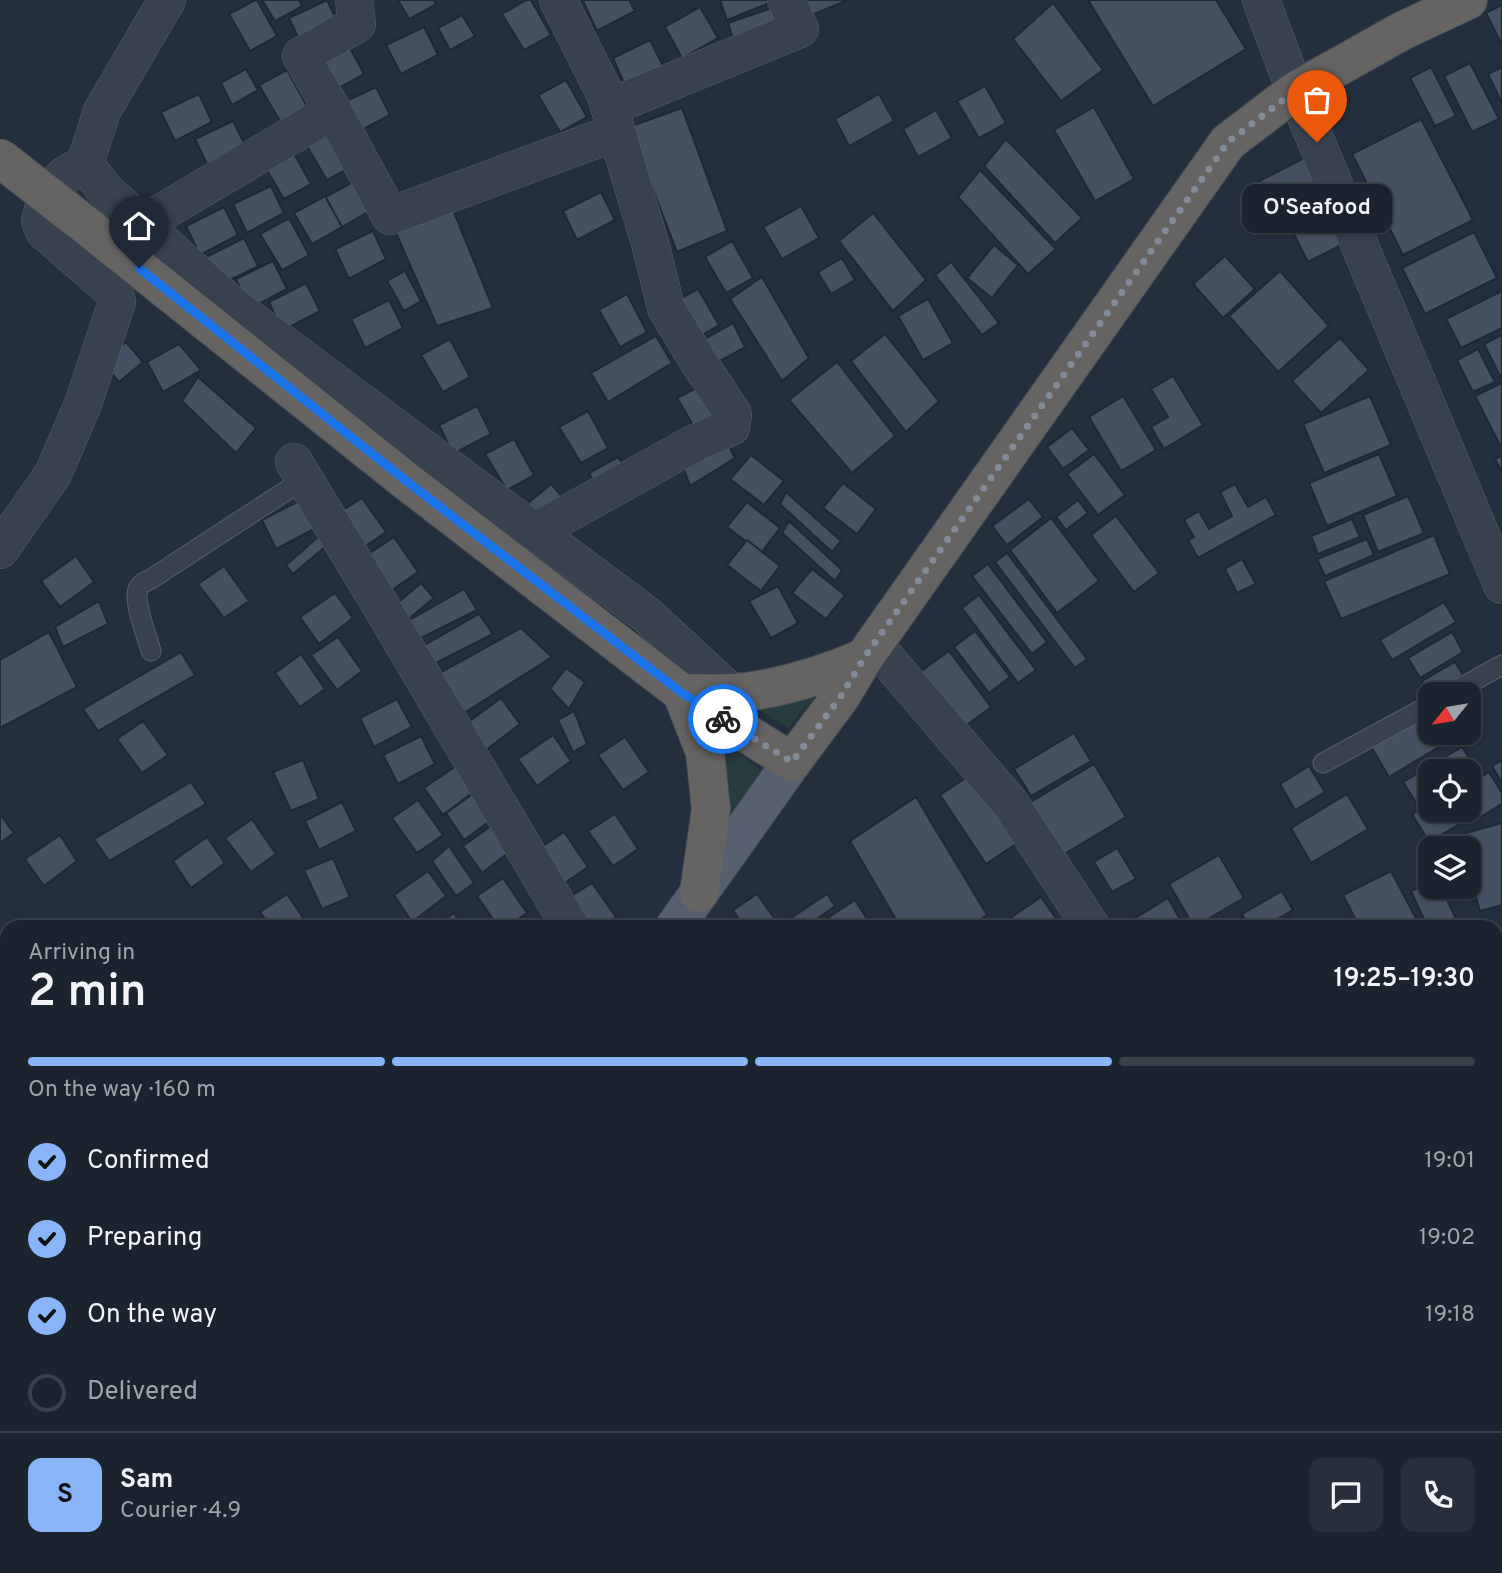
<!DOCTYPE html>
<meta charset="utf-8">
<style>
:root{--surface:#1b232e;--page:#282f3a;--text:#f1f3f6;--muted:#a0a4aa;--line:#39404a;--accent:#8ab4f8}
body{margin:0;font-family:Overpass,sans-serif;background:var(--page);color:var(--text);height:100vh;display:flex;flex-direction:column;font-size:26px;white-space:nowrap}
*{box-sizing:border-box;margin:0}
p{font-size:23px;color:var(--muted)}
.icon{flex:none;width:38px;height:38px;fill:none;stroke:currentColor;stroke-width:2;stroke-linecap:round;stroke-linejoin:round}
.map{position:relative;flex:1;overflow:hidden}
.sheet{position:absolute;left:0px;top:920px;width:1503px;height:653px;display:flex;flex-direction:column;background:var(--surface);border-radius:21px 21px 0 0;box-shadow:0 2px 5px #0004,0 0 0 2px var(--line)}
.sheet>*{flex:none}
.needle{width:46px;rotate:240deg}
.fabs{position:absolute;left:1418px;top:682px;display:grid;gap:14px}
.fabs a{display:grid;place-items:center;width:63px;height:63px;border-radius:14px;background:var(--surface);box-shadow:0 2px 5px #0004,0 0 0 2px var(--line);font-size:35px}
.pin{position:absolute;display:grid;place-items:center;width:60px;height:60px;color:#fff;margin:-72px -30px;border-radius:50% 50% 50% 0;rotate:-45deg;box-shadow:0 0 7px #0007}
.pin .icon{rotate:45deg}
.courier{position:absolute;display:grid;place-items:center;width:70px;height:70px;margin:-35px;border:5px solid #1a73e8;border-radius:50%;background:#fff;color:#222;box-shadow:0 2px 9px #0007}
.bubble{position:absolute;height:49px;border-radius:14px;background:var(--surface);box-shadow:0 2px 5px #0004,0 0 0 2px var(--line);font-size:23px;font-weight:600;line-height:49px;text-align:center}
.head em{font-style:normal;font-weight:600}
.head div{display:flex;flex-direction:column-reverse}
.head{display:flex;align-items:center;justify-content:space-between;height:119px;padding:0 28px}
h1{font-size:46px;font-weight:600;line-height:52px}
.bar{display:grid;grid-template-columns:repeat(4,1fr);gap:10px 7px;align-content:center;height:84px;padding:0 28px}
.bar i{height:9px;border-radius:5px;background:var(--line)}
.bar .on{background:var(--accent)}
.bar p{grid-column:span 4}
.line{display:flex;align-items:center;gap:18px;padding:0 28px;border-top:2px solid var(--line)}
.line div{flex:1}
.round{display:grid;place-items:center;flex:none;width:74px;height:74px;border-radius:14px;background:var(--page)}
ol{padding:0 28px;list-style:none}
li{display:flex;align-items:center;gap:21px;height:77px}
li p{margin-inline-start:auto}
li .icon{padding:7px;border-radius:50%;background:var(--accent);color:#111;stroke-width:4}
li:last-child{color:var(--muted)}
li i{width:38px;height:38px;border:4px solid var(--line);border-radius:50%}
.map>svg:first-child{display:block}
.green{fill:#263c3f}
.building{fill:#455162;stroke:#1f2835;stroke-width:2}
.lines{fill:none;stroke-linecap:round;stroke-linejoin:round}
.service-casing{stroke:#565f6c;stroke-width:21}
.minor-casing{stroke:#565f6c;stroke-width:38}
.primary-casing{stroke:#414a57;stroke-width:40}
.trunk-casing{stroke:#434c59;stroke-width:40}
.service{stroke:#38414e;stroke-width:19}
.minor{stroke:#38414e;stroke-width:37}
.primary{stroke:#56606e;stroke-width:38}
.trunk{stroke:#656462;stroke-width:38}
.trunk-bridge-casing{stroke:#434c59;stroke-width:40;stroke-linecap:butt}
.trunk-bridge{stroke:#656462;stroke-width:38}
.done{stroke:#828b98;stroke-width:7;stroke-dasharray:0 12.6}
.route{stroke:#1a73e8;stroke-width:9}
</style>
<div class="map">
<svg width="1502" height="1573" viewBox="0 0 1502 1573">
<rect width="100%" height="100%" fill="#242f3e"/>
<!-- green -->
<g class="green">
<path d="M820,691L788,728L753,706Z"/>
<path d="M713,731L761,771L721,827Z"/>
</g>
<!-- building -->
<g class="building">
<path d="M255,0H257L277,36L250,51L229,14Z"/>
<path d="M262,0H299L302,6L275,21Z"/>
<path d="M327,0L340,28L303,48L289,18Z"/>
<path d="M398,0H434L436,4L409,19Z"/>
<path d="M526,0H531L551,35L524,50L502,14Z"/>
<path d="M585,0H629L635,11L597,31L583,1Z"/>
<path d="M720,0H771L772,2L727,20Z"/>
<path d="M799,0H848L802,19Z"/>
<path d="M1088,0H1216L1246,49L1153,106Z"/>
<path d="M1053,3L1103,70L1061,101L1013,39Z"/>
<path d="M1502,5V45L1486,13Z"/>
<path d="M700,7L718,38L682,58L665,27Z"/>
<path d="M772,8L781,30L736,48L728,23Z"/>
<path d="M462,15L475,36L450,50L438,28Z"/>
<path d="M424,27L438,55L401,74L386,45Z"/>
<path d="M344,37L364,74L337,89L316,52Z"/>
<path d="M650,40L664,68L626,88L613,58Z"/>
<path d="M1470,63L1499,119L1472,132L1444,76Z"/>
<path d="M1431,67L1456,116L1435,126L1410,78Z"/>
<path d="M1502,67V103L1488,74Z"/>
<path d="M246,69L258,90L232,105L221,83Z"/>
<path d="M287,70L308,108L281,123L259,85Z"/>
<path d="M566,80L587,117L560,132L538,95Z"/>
<path d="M985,86L1006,123L979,138L957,101Z"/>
<path d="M376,87L390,115L352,135L338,105Z"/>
<path d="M199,94L212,122L175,141L161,112Z"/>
<path d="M879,94L894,121L849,146L835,119Z"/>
<path d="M1094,107L1134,179L1095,201L1054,130Z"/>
<path d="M682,108L727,231L677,252L629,127Z"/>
<path d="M936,110L952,138L918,157L903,129Z"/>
<path d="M1421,119L1473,220L1403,255L1352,154Z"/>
<path d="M233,121L247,149L209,168L195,139Z"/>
<path d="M334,128L354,165L327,180L305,143Z"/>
<path d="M1006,139L1082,218L1055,243L984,166Z"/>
<path d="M290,147L311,184L284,199L262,162Z"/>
<path d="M1306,157L1320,185L1260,216L1246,188Z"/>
<path d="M980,170L1056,249L1028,274L958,197Z"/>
<path d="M359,179L375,208L342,227L325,197Z"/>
<path d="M271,186L284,213L247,233L233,204Z"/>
<path d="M601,192L615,220L577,240L563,211Z"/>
<path d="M1318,192L1345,243L1308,262L1282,210Z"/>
<path d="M325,196L342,227L312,244L294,213Z"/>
<path d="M449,200L493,308L437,326L392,224Z"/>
<path d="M801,206L819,238L782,259L763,227Z"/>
<path d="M224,207L238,235L200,255L186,226Z"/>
<path d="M873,213L926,280L893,311L839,241Z"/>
<path d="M289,218L309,255L282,270L260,234Z"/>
<path d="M373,231L386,259L349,279L335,249Z"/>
<path d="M1474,232L1497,278L1425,314L1402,268Z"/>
<path d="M244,238L258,266L220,285L206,257Z"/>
<path d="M732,241L753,278L726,293L705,257Z"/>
<path d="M994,245L1018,265L992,298L967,278Z"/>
<path d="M1225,256L1255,289L1223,318L1193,284Z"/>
<path d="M842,258L855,280L831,294L818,272Z"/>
<path d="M273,261L287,289L249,309L236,279Z"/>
<path d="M951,262L999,323L982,335L935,275Z"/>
<path d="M405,271L421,301L404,311L387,281Z"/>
<path d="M1280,271L1329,326L1278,372L1229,316Z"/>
<path d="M762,277L809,358L782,381L730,299Z"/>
<path d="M306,283L320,311L282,331L269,302Z"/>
<path d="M698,289L719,325L692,341L670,304Z"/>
<path d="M1502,291V328L1461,348L1446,319Z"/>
<path d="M627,294L647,332L620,347L599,310Z"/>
<path d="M928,299L953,343L923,360L898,316Z"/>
<path d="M389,300L403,328L365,348L351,319Z"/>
<path d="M733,323L745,347L718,362L705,339Z"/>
<path d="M885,334L939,401L906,432L851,361Z"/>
<path d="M1501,335L1502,338V375L1500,376L1484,344Z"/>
<path d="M656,336L672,363L608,402L591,373Z"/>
<path d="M1340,338L1369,370L1321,413L1292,381Z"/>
<path d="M450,339L470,377L443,392L421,355Z"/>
<path d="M126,342L143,362L119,382L102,362Z"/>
<path d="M179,344L201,370L163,392L147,362Z"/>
<path d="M1478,349L1495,382L1473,392L1457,360Z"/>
<path d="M837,362L895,436L852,473L789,400Z"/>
<path d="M1173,376L1203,425L1164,449L1151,427L1168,417L1151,389Z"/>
<path d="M198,377L256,428L236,453L182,401Z"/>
<path d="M706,383L726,420L699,435L677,398Z"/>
<path d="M1502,383V444L1500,445L1475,396Z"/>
<path d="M1123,396L1156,450L1121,471L1089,417Z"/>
<path d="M1370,396L1391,445L1324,473L1303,424Z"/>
<path d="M477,406L491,434L453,454L439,425Z"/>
<path d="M588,411L608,448L581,463L559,427Z"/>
<path d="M1072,428L1089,450L1063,469L1047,447Z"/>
<path d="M724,436L735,458L690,486L679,456Z"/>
<path d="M514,439L534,475L507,490L485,454Z"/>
<path d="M1094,454L1125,495L1098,515L1067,474Z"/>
<path d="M1379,454L1397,496L1327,526L1309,483Z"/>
<path d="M751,455L784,481L764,505L730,479Z"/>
<path d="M1502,456V472L1495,459Z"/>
<path d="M618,457L625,468L595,484L589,473Z"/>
<path d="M843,483L876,509L857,534L823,508Z"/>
<path d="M551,484L566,501L542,522L528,503Z"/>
<path d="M1235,484L1248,507L1266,497L1276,515L1198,558L1188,540L1194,537L1184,520L1199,511L1209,529L1232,516L1220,492Z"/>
<path d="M786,492L841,541L832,552L780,504Z"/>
<path d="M1408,496L1424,533L1378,552L1363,515Z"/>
<path d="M362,498L386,532L360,550L335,515Z"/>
<path d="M1029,499L1043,517L1007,545L992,526Z"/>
<path d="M1078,500L1088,513L1066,530L1056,517Z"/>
<path d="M299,501L314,529L276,549L262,520Z"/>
<path d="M747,502L780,528L761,553L727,527Z"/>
<path d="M1116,516L1159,573L1134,592L1091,535Z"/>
<path d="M1051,518L1099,581L1057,613L1010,550Z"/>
<path d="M1352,519L1360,537L1318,554L1311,536Z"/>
<path d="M789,521L842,570L835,581L782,533Z"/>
<path d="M1434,535L1450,574L1341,619L1324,581Z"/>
<path d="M318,537L326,546L293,574L286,565Z"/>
<path d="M394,537L418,572L392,590L367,555Z"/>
<path d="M1367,539L1374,555L1325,576L1317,559Z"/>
<path d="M747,540L780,566L761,591L727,565Z"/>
<path d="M1007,553L1087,659L1075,668L995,562Z"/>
<path d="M76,556L94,582L60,607L41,581Z"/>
<path d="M1242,559L1256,584L1237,593L1225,569Z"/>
<path d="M988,564L1047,642L1032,654L972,576Z"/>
<path d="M224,566L249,601L224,618L198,584Z"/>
<path d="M812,569L845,595L826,619L792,593Z"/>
<path d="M421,583L434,598L406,621L394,606Z"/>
<path d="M778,586L798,623L771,638L749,601Z"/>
<path d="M464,589L477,610L417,640L406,622Z"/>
<path d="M335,593L353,618L319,644L300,617Z"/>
<path d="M979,595L1036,670L1018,683L962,608Z"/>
<path d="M99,601L108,624L63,647L55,627Z"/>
<path d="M1444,602L1456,622L1392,660L1380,640Z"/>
<path d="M479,614L493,634L432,665L421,647Z"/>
<path d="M521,628L552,657L461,715L438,674Z"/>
<path d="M975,631L1010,677L989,693L954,647Z"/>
<path d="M49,632L77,687L0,728V660Z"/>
<path d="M1452,632L1463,652L1420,678L1408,658Z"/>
<path d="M338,637L362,671L337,690L311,655Z"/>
<path d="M949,651L991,707L963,728L920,672Z"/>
<path d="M181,652L195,675L98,731L83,709Z"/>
<path d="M301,654L325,689L300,707L275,673Z"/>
<path d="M1455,662L1463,675L1430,695L1422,681Z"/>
<path d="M566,668L585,682L569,709L550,689Z"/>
<path d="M501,698L520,724L486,750L467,723Z"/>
<path d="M397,699L412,727L374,747L360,718Z"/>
<path d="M574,711L587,744L573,752L558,720Z"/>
<path d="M1420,716L1439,747L1389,777L1370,745Z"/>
<path d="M143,721L168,755L142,773L117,739Z"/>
<path d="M1074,733L1091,761L1031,796L1014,769Z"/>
<path d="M553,735L571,761L537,786L518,759Z"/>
<path d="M421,736L435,764L398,784L383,755Z"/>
<path d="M625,737L649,772L623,790L598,755Z"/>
<path d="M1462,747L1476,769L1468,774V772H1430V797L1417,804L1403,782Z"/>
<path d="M303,760L319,799L291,811L273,772Z"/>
<path d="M1502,760V783L1492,766Z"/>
<path d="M459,764L477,789L443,815L424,788Z"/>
<path d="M1094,764L1126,817L1061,856L1029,803Z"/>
<path d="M1309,766L1325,792L1295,810L1280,784Z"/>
<path d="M1489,772L1502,793V804L1477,819L1468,805V785Z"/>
<path d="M973,773L1019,842L986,864L940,795Z"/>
<path d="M191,782L206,804L109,861L94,839Z"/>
<path d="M480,789L498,815L464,840L446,813Z"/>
<path d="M1347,794L1368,829L1311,863L1291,828Z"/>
<path d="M916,797L987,915L966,928H901L850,841Z"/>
<path d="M418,800L443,835L417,853L392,818Z"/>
<path d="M342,802L356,831L319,850L305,821Z"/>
<path d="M1430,804V810H1465L1470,818L1429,842L1412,814Z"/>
<path d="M0,814L14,833L0,843Z"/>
<path d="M615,814L638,849L613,866L588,831Z"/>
<path d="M252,819L276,854L251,872L225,838Z"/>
<path d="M498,821L516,847L482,873L463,846Z"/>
<path d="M1502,823V905L1480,911L1468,868V849H1463L1459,835Z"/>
<path d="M564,832L588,867L562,885L537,850Z"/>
<path d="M60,835L77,861L44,886L25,859Z"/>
<path d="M207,837L225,863L191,888L173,861Z"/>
<path d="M449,846L474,883L456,896L432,861Z"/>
<path d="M1117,848L1136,879L1112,892L1094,862Z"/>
<path d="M1219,855L1244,898L1194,927L1169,884Z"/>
<path d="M333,858L350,897L322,909L304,870Z"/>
<path d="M428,871L446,896L412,922L394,895Z"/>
<path d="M1391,871L1421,928H1360L1343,895Z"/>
<path d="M503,878L527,913L506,928H499L477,896Z"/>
<path d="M1430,882V887H1441L1457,921L1443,928H1428L1411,891Z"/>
<path d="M592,883L616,917L601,928H585L565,900Z"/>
<path d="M1282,891L1293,910L1262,928H1250L1242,914Z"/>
<path d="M287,894L310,928H272L260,912Z"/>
<path d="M757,894L774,918L759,928H745L733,910Z"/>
<path d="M827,894L835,906L811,923L814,928H798L791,918Z"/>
<path d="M1041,897L1057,920L1046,928H1002L1000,925Z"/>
<path d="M1168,898L1185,928H1163L1161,925L1157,928H1119Z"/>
<path d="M855,900L873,928H823L820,923Z"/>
<path d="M454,913L464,928H432Z"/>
<path d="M1290,916L1297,928H1270Z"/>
<path d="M1502,962V1024L1496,1027V965Z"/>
<path d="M0,964L7,974V996L0,1000Z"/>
<path d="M7,1034V1055L0,1045V1039Z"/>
<path d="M1502,1106V1133L1496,1135V1109Z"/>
<path d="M1502,1138V1189L1496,1192V1141Z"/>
<path d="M7,1144V1170L0,1160V1148Z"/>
<path d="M1502,1193V1222L1499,1223L1496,1218V1196Z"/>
<path d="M1502,1360V1411L1496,1397V1362Z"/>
<path d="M332,1566H365L370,1573H338Z"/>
<path d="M368,1566H399L404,1573H373Z"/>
<path d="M405,1566H425L429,1573H410Z"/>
<path d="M428,1566H459L463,1573H432Z"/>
<path d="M463,1566H501L505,1573H467Z"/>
<path d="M561,1566H631L633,1571L629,1573H554L553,1571Z"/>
<path d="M633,1566H653L641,1573H637Z"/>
<path d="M921,1566H942L924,1573Z"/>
<path d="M1221,1566H1312L1313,1573H1212L1211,1569Z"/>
</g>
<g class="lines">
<defs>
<g id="service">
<path d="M151,651C147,636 133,602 138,589C141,583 146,581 151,579L295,485L306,481"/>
<path d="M1448,695L1502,665"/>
<path d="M1323,763L1430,705"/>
<path d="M526,1566L530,1573"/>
</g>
<g id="minor">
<path d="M558,0L606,96L613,101H624L800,29L786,0"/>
<path d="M1261,0L1295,91L1502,585"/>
<path d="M333,111L301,56L357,24L354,0"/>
<path d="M85,164L104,189L234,307L647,615L730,692"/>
<path d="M142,224L333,111L390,216L617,132"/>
<path d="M294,462L381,606L571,928"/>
<path d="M536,531L691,445L731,427L733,414L698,361L666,308L652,250L606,96"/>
<path d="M0,550L53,474L83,404L117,302L115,293L107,286L44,231L40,221L43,210L57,183L65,175L85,164L102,111L167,0"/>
<path d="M874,644L1010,803L1092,928"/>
<path d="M1496,950L1502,948"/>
<path d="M0,1215L7,1224"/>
<path d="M1434,1566L1435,1573"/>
</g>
<g id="primary">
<path d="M674,928L792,762"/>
<path d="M219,1573L224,1566"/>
</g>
<g id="trunk">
<path d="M74,216L405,480L682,693L792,762L841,696L864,658L1228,142L1295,91L1402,31L1468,0"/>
<path d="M682,693L705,752L711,809L699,893"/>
<path d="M682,693C705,693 730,695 753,691C792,685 829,673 864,658"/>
</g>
</defs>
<!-- service casing -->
<use href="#service" class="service-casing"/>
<!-- minor casing -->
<use href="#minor" class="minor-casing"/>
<!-- primary casing -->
<use href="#primary" class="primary-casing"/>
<!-- trunk casing -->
<use href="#trunk" class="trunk-casing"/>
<!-- service -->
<use href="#service" class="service"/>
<!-- minor -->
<use href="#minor" class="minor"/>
<!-- primary -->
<use href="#primary" class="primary"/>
<!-- trunk -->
<use href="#trunk" class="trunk"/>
<defs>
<path id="trunk-bridge" d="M0,158L74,216"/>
</defs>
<!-- trunk-bridge casing -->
<use href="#trunk-bridge" class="trunk-bridge-casing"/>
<!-- trunk-bridge -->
<use href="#trunk-bridge" class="trunk-bridge"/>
</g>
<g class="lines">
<!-- done -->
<path class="done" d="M723,719L792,762L841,696L864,658L1228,142L1295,91L1317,142"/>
<!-- route -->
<path class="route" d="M139,268L405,480L682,693L723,719"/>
</g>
</svg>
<div class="fabs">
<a><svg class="needle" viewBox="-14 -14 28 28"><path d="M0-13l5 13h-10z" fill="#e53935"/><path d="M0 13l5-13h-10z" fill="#a0a4aa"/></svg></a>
<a><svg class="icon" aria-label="locate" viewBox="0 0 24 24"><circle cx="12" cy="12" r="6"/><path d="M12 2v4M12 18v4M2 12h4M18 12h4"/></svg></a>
<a><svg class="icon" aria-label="layers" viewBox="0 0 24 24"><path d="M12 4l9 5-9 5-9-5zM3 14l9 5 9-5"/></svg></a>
</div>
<div class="pin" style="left:1317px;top:142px;background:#ea580c"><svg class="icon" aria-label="bag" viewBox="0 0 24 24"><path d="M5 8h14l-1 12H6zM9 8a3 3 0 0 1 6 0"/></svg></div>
<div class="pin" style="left:139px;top:268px;background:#1f2937"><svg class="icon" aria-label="home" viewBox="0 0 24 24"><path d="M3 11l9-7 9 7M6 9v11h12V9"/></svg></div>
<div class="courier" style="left:723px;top:719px"><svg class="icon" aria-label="bike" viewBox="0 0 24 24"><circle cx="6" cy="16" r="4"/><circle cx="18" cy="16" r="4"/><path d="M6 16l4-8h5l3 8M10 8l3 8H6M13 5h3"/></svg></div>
<div class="bubble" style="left:1242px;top:184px;width:150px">O'Seafood</div>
<section class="sheet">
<div class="head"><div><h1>2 min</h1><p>Arriving in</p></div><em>19:25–19:30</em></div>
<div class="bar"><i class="on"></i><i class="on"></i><i class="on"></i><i></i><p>On the way · 160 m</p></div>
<ol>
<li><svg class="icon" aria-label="check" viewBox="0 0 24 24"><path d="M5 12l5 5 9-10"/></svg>Confirmed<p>19:01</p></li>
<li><svg class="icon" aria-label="check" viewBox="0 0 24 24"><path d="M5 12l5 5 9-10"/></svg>Preparing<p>19:02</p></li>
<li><svg class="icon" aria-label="check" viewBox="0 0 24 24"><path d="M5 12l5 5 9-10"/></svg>On the way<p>19:18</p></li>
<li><i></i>Delivered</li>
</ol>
<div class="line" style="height:126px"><b class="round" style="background:var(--accent);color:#111">S</b><div><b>Sam</b><p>Courier · 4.9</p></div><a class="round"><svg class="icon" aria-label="chat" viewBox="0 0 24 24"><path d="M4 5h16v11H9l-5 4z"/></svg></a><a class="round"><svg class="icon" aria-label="phone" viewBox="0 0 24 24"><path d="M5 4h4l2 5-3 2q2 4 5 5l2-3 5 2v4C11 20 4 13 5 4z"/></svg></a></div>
</section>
</div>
